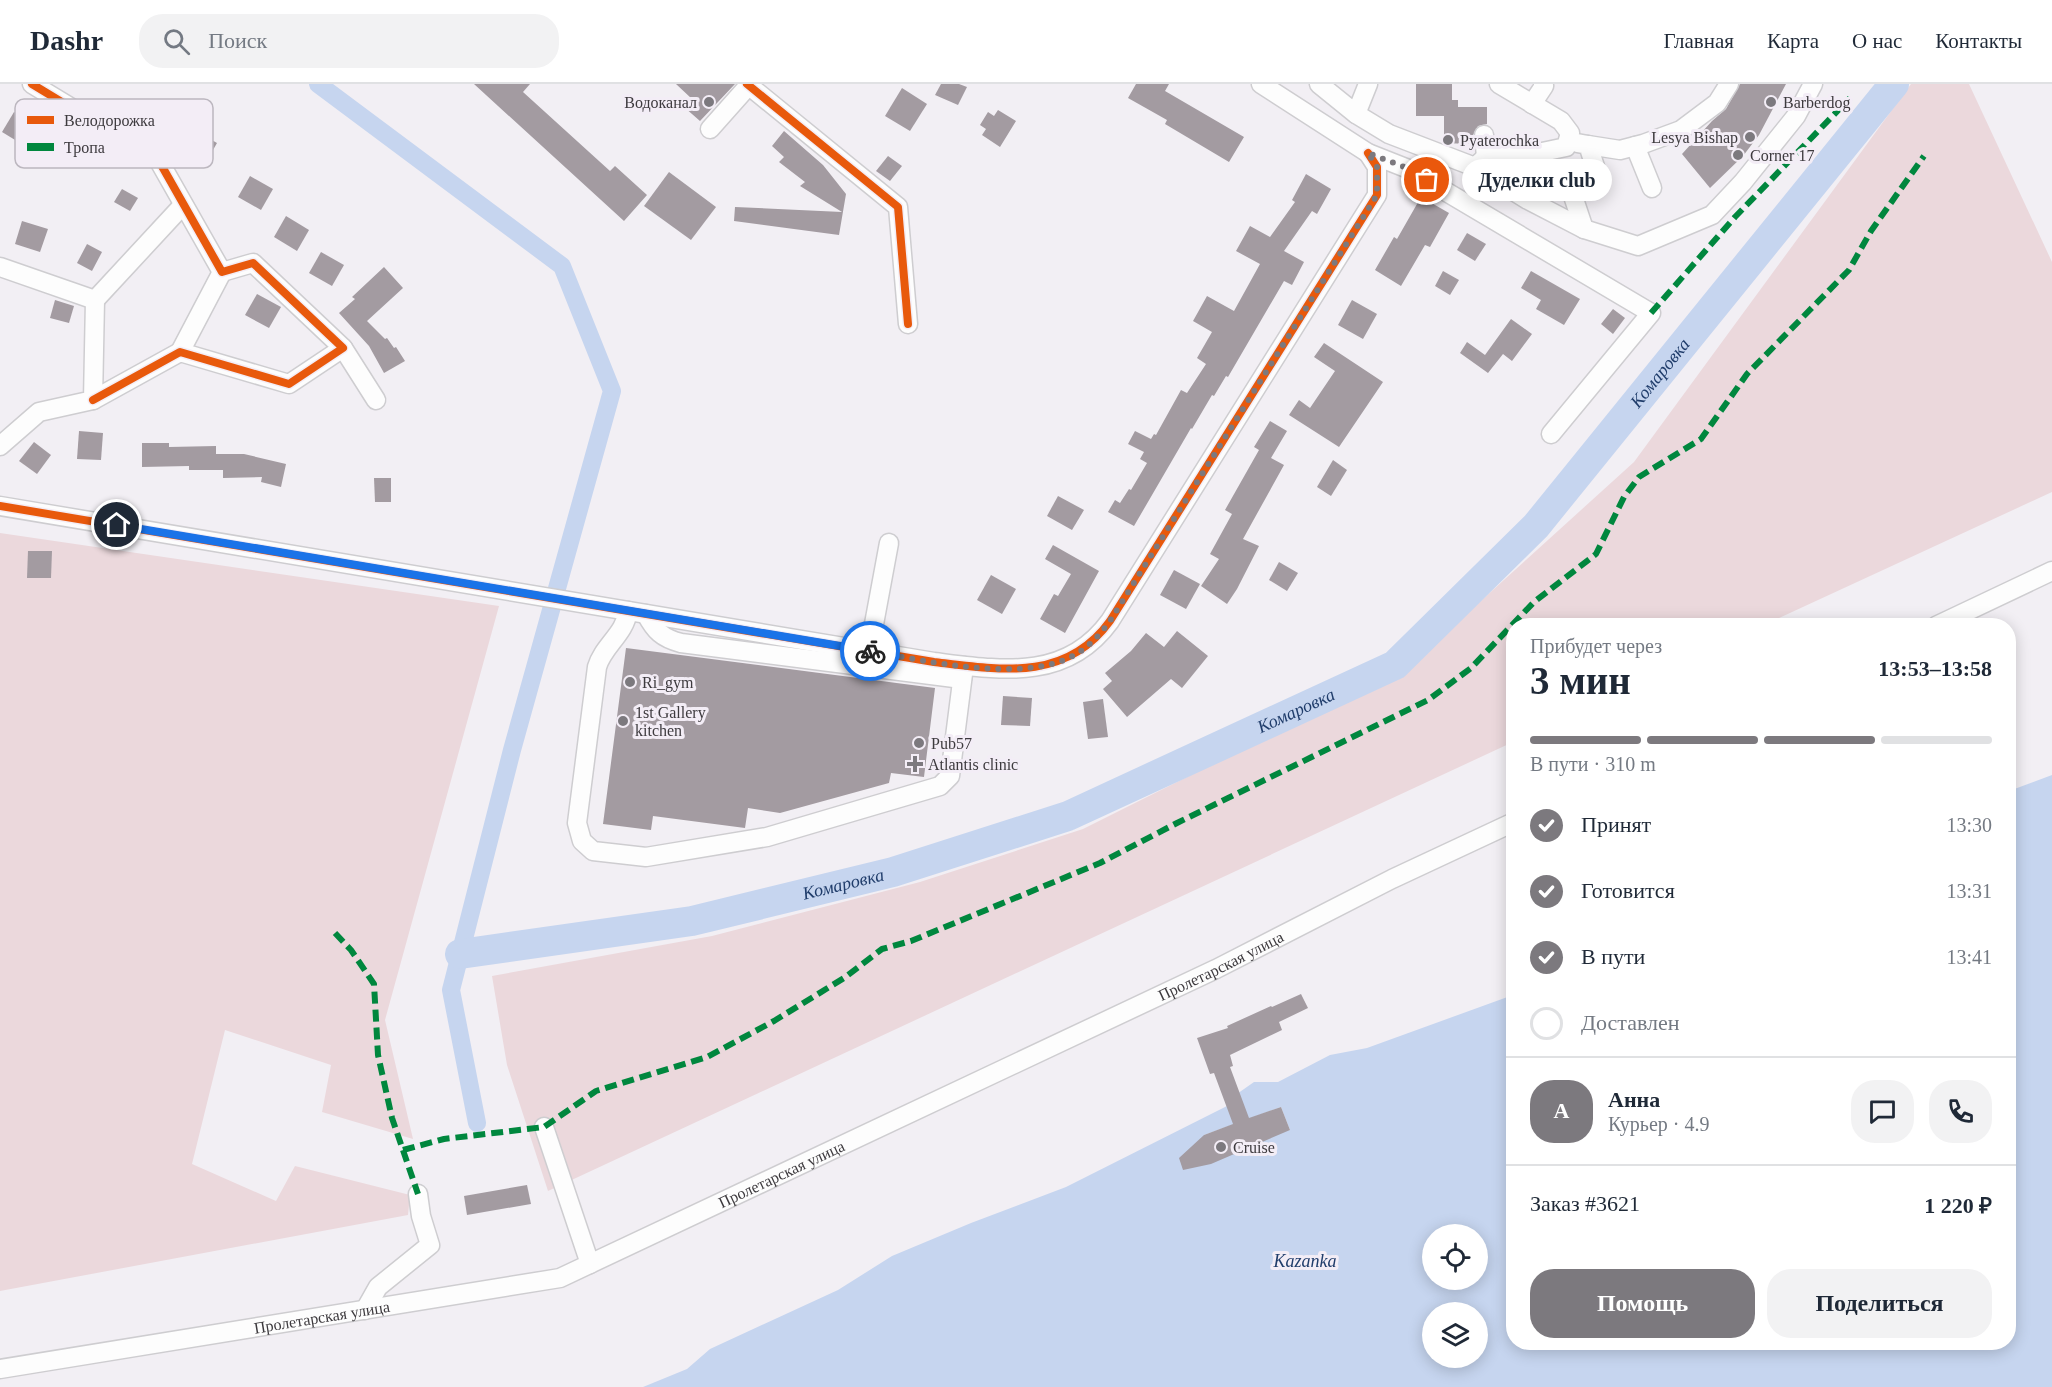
<!DOCTYPE html>
<html lang="ru">
<meta charset="utf-8">
<style>
:root{--surface:#fff;--page:#f2f2f3;--text:#1f2937;--muted:#747a83;--line:#e0e1e3;--accent:#7c797e}
body{margin:0;font-family:"Times New Roman",serif;background:var(--page);color:var(--text);height:100vh;display:flex;flex-direction:column;font-size:22px;white-space:nowrap}
*{box-sizing:border-box;margin:0}
p{font-size:20px;color:var(--muted)}
.icon{flex:none;width:33px;height:33px;fill:none;stroke:currentColor;stroke-width:2;stroke-linecap:round;stroke-linejoin:round}
.map{position:relative;flex:1;overflow:hidden}
.sheet{position:absolute;left:1506px;top:534px;width:510px;height:732px;display:flex;flex-direction:column;background:var(--surface);border-radius:24px;box-shadow:0 3px 15px #0003}
.sheet>*{flex:none}
.tools{position:absolute;left:1422px;top:1140px;display:grid;gap:12px}
.tools a{display:grid;place-items:center;width:66px;height:66px;border-radius:50%;background:var(--surface);box-shadow:0 3px 15px #0003;font-size:30px}
.pin{position:absolute;display:grid;place-items:center;width:51px;height:51px;color:#fff;margin:-26px;border:3px solid #fff;border-radius:50%;box-shadow:0 2px 6px #0007}
.courier{position:absolute;display:grid;place-items:center;width:60px;height:60px;margin:-30px;border:4px solid #1a73e8;border-radius:50%;background:#fff;color:#222;box-shadow:0 2px 8px #0007}
.bubble{position:absolute;height:42px;border-radius:21px;background:var(--surface);box-shadow:0 3px 15px #0003;font-size:20px;font-weight:700;line-height:42px;text-align:center}
.overview em{font-style:normal;font-weight:700}
.overview div{display:flex;flex-direction:column-reverse}
.overview{display:flex;align-items:center;justify-content:space-between;height:102px;padding:0 24px}
h1{font-size:39px;font-weight:700;line-height:45px}
.bar{display:grid;grid-template-columns:repeat(4,1fr);gap:9px 6px;align-content:center;height:72px;padding:0 24px}
.bar i{height:8px;border-radius:4px;background:var(--line)}
.bar .on{background:var(--accent)}
.bar p{grid-column:span 4}
.line{display:flex;align-items:center;gap:15px;padding:0 24px;border-top:2px solid var(--line)}
.line div{flex:1}
.round{display:grid;place-items:center;flex:none;width:63px;height:63px;border-radius:24px;background:var(--page)}
ol{padding:0 24px;list-style:none}
li{display:flex;align-items:center;gap:18px;height:66px}
li p{margin-inline-start:auto}
li .icon{padding:6px;border-radius:50%;background:var(--accent);color:#fff;stroke-width:4}
li:last-child{color:var(--muted)}
li i{width:33px;height:33px;border:3px solid var(--line);border-radius:50%}
.cta{display:flex;gap:12px;margin-top:auto;padding:12px 24px}
.cta a{flex:1;height:69px;border-radius:24px;background:var(--accent);color:#fff;font-size:24px;font-weight:700;line-height:69px;text-align:center}
.cta a+a{background:var(--page);color:var(--text)}
header{display:flex;align-items:center;gap:36px;box-sizing:border-box;height:84px;padding:0 30px;background:var(--surface);border-bottom:2px solid var(--line)}
header strong{font-size:28px}
nav{display:flex;gap:33px;margin-inline-start:auto;font-size:21px}
.search{width:420px;height:54px;background:var(--page);display:flex;align-items:center;gap:15px;box-sizing:border-box;padding:0 21px;border-radius:24px;color:var(--muted);font-size:22px}
.map>svg:first-child{display:block}
.green{fill:#ebd8dc}
.water{fill:#c6d5ef;fill-rule:evenodd}
.lines{fill:none;stroke-linecap:round;stroke-linejoin:round}
.canal{stroke:#c6d5ef;stroke-width:18}
.river{stroke:#c6d5ef;stroke-width:30}
.building{fill:#a39ba1}
.minor-casing{stroke:#cecdd0;stroke-width:21}
.minor{stroke:#fdfdfd;stroke-width:18}
.quiet{stroke:#00873e;stroke-width:6;stroke-dasharray:12 6;stroke-linecap:butt}
.cycleway-casing{stroke:#f3edf6;stroke-width:11}
.cycleway{stroke:#e8590c;stroke-width:8}
.done{stroke:#7c797e;stroke-width:6;stroke-dasharray:0 10.8}
.route{stroke:#1a73e8;stroke-width:8}
.poi-dot{fill:#7c797e;stroke:#f3edf6;stroke-width:2}
.labels{text-anchor:middle;stroke-width:6;stroke-linejoin:round;paint-order:stroke}
.poi-label{font-size:16px;fill:#3d3a3e;stroke:#f3edf6;text-anchor:start}
.street-label{font-size:16px;fill:#3d3a3e;stroke:#f3edf6}
.water-label{font-size:18px;font-style:italic;fill:#203d6b;stroke:#f3edf6}
.key{fill:#f3edf6;stroke:#bcb7bf;stroke-width:1.5}
.key-label{font-size:16px;fill:#3d3a3e}
</style>
<header>
<strong>Dashr</strong>
<div class="search"><svg class="icon" aria-label="search" viewBox="0 0 24 24"><circle cx="10" cy="10" r="6"/><path d="M15 15l6 6"/></svg>Поиск</div>
<nav><a>Главная</a><a>Карта</a><a>О нас</a><a>Контакты</a></nav>
</header>
<div class="map">
<svg width="2052" height="1303" viewBox="0 0 2052 1303">
<rect width="100%" height="100%" fill="#f2eff4"/>
<!-- green -->
<g class="green">
<path d="M1911,0H1969L2052,178V408L1764,541L1514,542L1513,658L548,1107L507,981L492,892L712,852L920,798L1083,745L1409,582L1634,378Z"/>
<path d="M0,449L499,522L385,936L413,1055L322,1028L331,981L225,946L192,1080L276,1117L295,1082L410,1111L408,1131L0,1207Z"/>
</g>
<!-- water -->
<path class="water" d="M2052,691V1303H643L687,1285L710,1265L838,1206L892,1172L971,1139L1066,1103L1229,1021L1234,1012L1254,998H1278L1330,971L1367,964L1513,911L1514,1258H2008L2009,707ZM1281,1023L1290,1046L1204,1051ZM1432,1150H1478V1196H1432ZM1432,1228H1478V1274H1432Z"/>
<g class="lines">
<!-- canal -->
<path class="canal" d="M318,0L562,182L612,307L512,666L451,906L477,1039"/>
<!-- river -->
<path class="river" id="s1" d="M460,870L692,837L893,788L1068,732L1395,581L1536,442L1894,0"/>
</g>
<!-- building -->
<g class="building">
<path d="M474,0H530L523,8L610,87L615,82L647,111L624,137Z"/>
<path d="M676,0H735L700,37L684,23L692,15Z"/>
<path d="M941,0H959L967,3L958,21L935,11Z"/>
<path d="M1136,0H1169L1165,7L1244,53L1229,78L1165,40L1167,36L1128,14Z"/>
<path d="M1416,0H1452V16H1458V23H1487V40L1478,42L1473,51H1469V60L1444,59V32H1416Z"/>
<path d="M1740,0H1786L1759,51L1743,72L1710,104L1682,70L1712,37L1726,25Z"/>
<path d="M902,4L927,20L910,47L885,32Z"/>
<path d="M158,17L182,30L178,37L217,59L205,80L184,68L188,62L146,37Z"/>
<path d="M998,26L1016,37L1000,63L982,51L986,45L980,41L988,28L994,32Z"/>
<path d="M14,28L37,41L25,62L2,48Z"/>
<path d="M784,47L823,81L846,110L839,151L734,137L735,123L842,128L800,102L805,98L779,78L784,73L772,62Z"/>
<path d="M888,72L902,82L890,97L876,87Z"/>
<path d="M669,88L716,123L691,156L644,122Z"/>
<path d="M1306,90L1331,105L1317,130L1312,127L1284,167L1304,178L1292,201L1284,197L1228,293L1226,292L1214,312L1212,311L1192,345L1191,344L1134,442L1108,428L1115,416L1120,419L1129,405L1131,406L1147,379L1140,375L1144,368L1128,360L1135,347L1151,355L1154,350L1156,351L1181,306L1187,309L1206,280L1197,274L1212,248L1193,237L1207,212L1234,227L1260,180L1236,167L1250,142L1270,153L1295,118L1292,116Z"/>
<path d="M250,92L273,105L261,126L238,113Z"/>
<path d="M122,105L138,114L130,127L114,118Z"/>
<path d="M1421,113L1449,129L1430,163L1425,161L1401,202L1375,186L1394,153L1397,155Z"/>
<path d="M286,132L309,146L297,167L274,153Z"/>
<path d="M22,137L48,145L40,168L15,160Z"/>
<path d="M1467,149L1486,160L1475,177L1457,166Z"/>
<path d="M87,160L102,168L92,187L77,179Z"/>
<path d="M321,168L344,181L332,202L309,189Z"/>
<path d="M384,183L403,204L367,237L385,255L387,254L394,264L396,263L405,277L384,289L369,262L339,229L355,215L352,213Z"/>
<path d="M1443,187L1459,196L1450,211L1435,202Z"/>
<path d="M1531,187L1580,215L1564,241L1536,225L1541,216L1521,204Z"/>
<path d="M257,210L281,223L269,244L245,231Z"/>
<path d="M55,216L74,222L69,239L50,234Z"/>
<path d="M1352,216L1377,230L1363,255L1338,241Z"/>
<path d="M1613,225L1625,234L1613,250L1601,240Z"/>
<path d="M1511,235L1532,250L1512,277L1503,270L1488,289L1460,269L1467,258L1485,271Z"/>
<path d="M1324,259L1383,298L1339,363L1289,331L1299,316L1310,324L1335,287L1314,273Z"/>
<path d="M1270,337L1287,347L1271,374L1284,381L1243,455L1259,462L1237,505L1227,520L1201,502L1219,475L1210,470L1232,430L1225,426L1259,366L1254,363Z"/>
<path d="M79,347L103,349L101,376L77,375Z"/>
<path d="M34,358L51,371L37,390L19,377Z"/>
<path d="M142,359H169V363L216,362V370H244L286,380L281,403L261,398L262,393L223,394V386H189V382L142,383Z"/>
<path d="M1333,376L1347,386L1331,412L1317,403Z"/>
<path d="M374,394H391V418H375Z"/>
<path d="M1058,412L1084,426L1072,446L1047,432Z"/>
<path d="M1053,461L1099,487L1065,549L1040,535L1054,510L1058,512L1071,490L1045,475Z"/>
<path d="M28,467H52L51,494H27Z"/>
<path d="M1279,478L1298,489L1287,507L1269,496Z"/>
<path d="M1174,486L1200,500L1186,525L1160,511Z"/>
<path d="M991,491L1016,505L1002,530L977,516Z"/>
<path d="M1177,547L1208,572L1182,604L1171,595L1127,633L1103,605L1112,597L1105,589L1131,567L1146,549L1164,563Z"/>
<path d="M626,564L935,604L924,693L891,689L889,699L780,729L748,724L745,744L653,732L651,746L603,740Z"/>
<path d="M1003,612L1032,614L1030,642L1001,641Z"/>
<path d="M1103,615L1108,653L1088,655L1083,618Z"/>
<path d="M1301,910L1308,924L1279,938L1282,946L1230,971L1233,982L1230,983L1249,1034L1281,1023L1290,1046L1211,1080L1183,1086L1179,1074L1204,1051L1233,1040L1214,989L1210,990L1197,954L1228,944L1227,942L1271,922L1272,923Z"/>
<path d="M527,1101L531,1120L467,1131L464,1112Z"/>
</g>
<g class="lines">
<defs>
<g id="minor">
<path d="M32,0L159,77L222,188L253,179L343,264L289,300L180,268L93,316"/>
<path d="M747,0L898,123L908,240"/>
<path d="M1261,0L1368,69L1406,84L1651,229L1551,350"/>
<path d="M1319,0L1356,30L1368,0"/>
<path d="M1532,20L1544,2L1543,0"/>
<path d="M1356,30L1389,50L1475,83L1528,116L1584,145L1638,162L1712,131L1743,98L1796,32L1813,0"/>
<path d="M710,45L750,0"/>
<path d="M1484,51L1486,73"/>
<path d="M1577,59L1588,61L1599,95"/>
<path d="M1588,61L1620,66L1643,60L1681,46L1717,19L1729,0"/>
<path d="M1635,62L1652,104"/>
<path d="M1475,83L1486,73L1528,71L1566,63L1570,49L1561,37L1499,0"/>
<path d="M1571,106L1584,145"/>
<path d="M0,183L95,216L93,316L39,328L0,362"/>
<path d="M95,216L183,121"/>
<path d="M343,264L376,316"/>
<path d="M180,268L222,188"/>
<path d="M0,422L934,578C1000,586 1066,598 1110,537L1377,111V83L1368,69"/>
<path d="M628,527C625,550 603,562 597,583L577,739L582,757L593,767L646,773L767,753L940,702L950,692L964,582"/>
<path d="M646,530C655,547 662,554 681,559L962,595"/>
<path d="M1936,542L2052,487"/>
<path d="M869,567L889,459"/>
<path d="M544,1043L590,1180"/>
<path d="M365,1226L378,1203L430,1161L421,1132L418,1110"/>
<path id="s2" d="M0,1285L560,1194L1216,885L1392,795L1514,738"/>
</g>
</defs>
<!-- minor casing -->
<use href="#minor" class="minor-casing"/>
<!-- minor -->
<use href="#minor" class="minor"/>
<!-- quiet -->
<g class="quiet">
<path d="M1651,229L1735,133L1850,14"/>
<path d="M335,849L351,866L374,900L378,971L392,1034L418,1110"/>
<path d="M403,1066L444,1055L544,1043L596,1007L707,973L774,937L844,894L882,865L911,857L1100,779L1177,739L1428,616L1471,584L1534,518L1596,470L1624,413L1639,393L1701,355L1747,290L1849,186L1871,147L1924,72"/>
</g>
<defs>
<g id="cycleway">
<path d="M32,0L159,77L222,188L253,179L343,264L289,300L180,268L93,316"/>
<path d="M747,0L898,123L908,240"/>
<path d="M0,422L934,578C1000,586 1066,598 1110,537L1377,111V83L1368,69"/>
</g>
</defs>
<!-- cycleway casing -->
<use href="#cycleway" class="cycleway-casing"/>
<!-- cycleway -->
<use href="#cycleway" class="cycleway"/>
</g>
<g class="lines">
<!-- done -->
<path class="done" d="M870,567C927,577 1027,601 1078,569C1091,561 1101,549 1110,537L1377,111V83L1368,69L1407,84L1427,96"/>
<!-- route -->
<path class="route" d="M117,441L870,567"/>
</g>
<!-- markers -->
<g class="poi-dot">
<circle cx="709" cy="18" r="6"/>
<circle cx="1771" cy="18" r="6"/>
<circle cx="1750" cy="53" r="6"/>
<circle cx="1448" cy="56" r="6"/>
<circle cx="1738" cy="71" r="6"/>
<circle cx="630" cy="598" r="6"/>
<circle cx="623" cy="637" r="6"/>
<circle cx="919" cy="659" r="6"/>
<path d="M912 671h6v6h6v6h-6v6h-6v-6h-6v-6h6z"/>
<circle cx="1221" cy="1063" r="6"/>
</g>
<g class="labels">
<!-- poi labels -->
<g class="poi-label">
<text x="697" y="24" text-anchor="end">Водоканал</text>
<text x="1783" y="24">Barberdog</text>
<text x="1738" y="59" text-anchor="end">Lesya Bishap</text>
<text x="1460" y="62">Pyaterochka</text>
<text x="1750" y="77">Corner 17</text>
<text x="642" y="604">Ri_gym</text>
<text x="635" y="634">1st Gallery<tspan x="635" dy="18">kitchen</tspan></text>
<text x="931" y="665">Pub57</text>
<text x="928" y="686">Atlantis clinic</text>
<text x="1233" y="1069">Cruise</text>
</g>
<!-- street labels -->
<g class="street-label">
<text dy="6" stroke="none"><textPath href="#s2" startOffset="1298">Пролетарская улица</textPath></text>
<text dy="6" stroke="none"><textPath href="#s2" startOffset="812">Пролетарская улица</textPath></text>
<text dy="6" stroke="none"><textPath href="#s2" startOffset="326">Пролетарская улица</textPath></text>
</g>
<!-- water labels -->
<g class="water-label">
<text dy="6" stroke="none"><textPath href="#s1" startOffset="1380">Комаровка</textPath></text>
<text dy="6" stroke="none"><textPath href="#s1" startOffset="876">Комаровка</textPath></text>
<text dy="6" stroke="none"><textPath href="#s1" startOffset="390">Комаровка</textPath></text>
<text x="1305" y="1183">Kazanka</text>
</g>
</g>
<!-- legend -->
<rect x="15" y="15" width="198" height="69" rx="9" class="key"/>
<rect x="27" y="32" width="27" height="8" fill="#e8590c"/>
<rect x="27" y="59" width="27" height="8" fill="#00873e"/>
<g class="key-label">
<text x="64" y="42">Велодорожка</text>
<text x="64" y="69">Тропа</text>
</g>
</svg>
<div class="tools">
<a><svg class="icon" aria-label="locate" viewBox="0 0 24 24"><circle cx="12" cy="12" r="6"/><path d="M12 2v4M12 18v4M2 12h4M18 12h4"/></svg></a>
<a><svg class="icon" aria-label="layers" viewBox="0 0 24 24"><path d="M12 4l9 5-9 5-9-5zM3 14l9 5 9-5"/></svg></a>
</div>
<div class="pin" style="left:1427px;top:96px;background:#ea580c"><svg class="icon" aria-label="bag" viewBox="0 0 24 24"><path d="M5 8h14l-1 12H6zM9 8a3 3 0 0 1 6 0"/></svg></div>
<div class="pin" style="left:117px;top:441px;background:#1f2937"><svg class="icon" aria-label="home" viewBox="0 0 24 24"><path d="M3 11l9-7 9 7M6 9v11h12V9"/></svg></div>
<div class="courier" style="left:870px;top:567px"><svg class="icon" aria-label="bike" viewBox="0 0 24 24"><circle cx="6" cy="16" r="4"/><circle cx="18" cy="16" r="4"/><path d="M6 16l4-8h5l3 8M10 8l3 8H6M13 5h3"/></svg></div>
<div class="bubble" style="left:1462px;top:75px;width:150px">Дуделки club</div>
<section class="sheet">
<div class="overview"><div><h1>3 мин</h1><p>Прибудет через</p></div><em>13:53–13:58</em></div>
<div class="bar"><i class="on"></i><i class="on"></i><i class="on"></i><i></i><p>В пути · 310 m</p></div>
<ol>
<li><svg class="icon" aria-label="check" viewBox="0 0 24 24"><path d="M5 12l5 5 9-10"/></svg>Принят<p>13:30</p></li>
<li><svg class="icon" aria-label="check" viewBox="0 0 24 24"><path d="M5 12l5 5 9-10"/></svg>Готовится<p>13:31</p></li>
<li><svg class="icon" aria-label="check" viewBox="0 0 24 24"><path d="M5 12l5 5 9-10"/></svg>В пути<p>13:41</p></li>
<li><i></i>Доставлен</li>
</ol>
<div class="line" style="height:108px"><b class="round" style="background:var(--accent);color:#fff">А</b><div><b>Анна</b><p>Курьер · 4.9</p></div><a class="round"><svg class="icon" aria-label="chat" viewBox="0 0 24 24"><path d="M4 5h16v11H9l-5 4z"/></svg></a><a class="round"><svg class="icon" aria-label="phone" viewBox="0 0 24 24"><path d="M5 4h4l2 5-3 2q2 4 5 5l2-3 5 2v4C11 20 4 13 5 4z"/></svg></a></div>
<div class="line" style="height:78px"><div>Заказ #3621</div><b>1 220 ₽</b></div>
<div class="cta"><a>Помощь</a><a>Поделиться</a></div>
</section>
</div>
